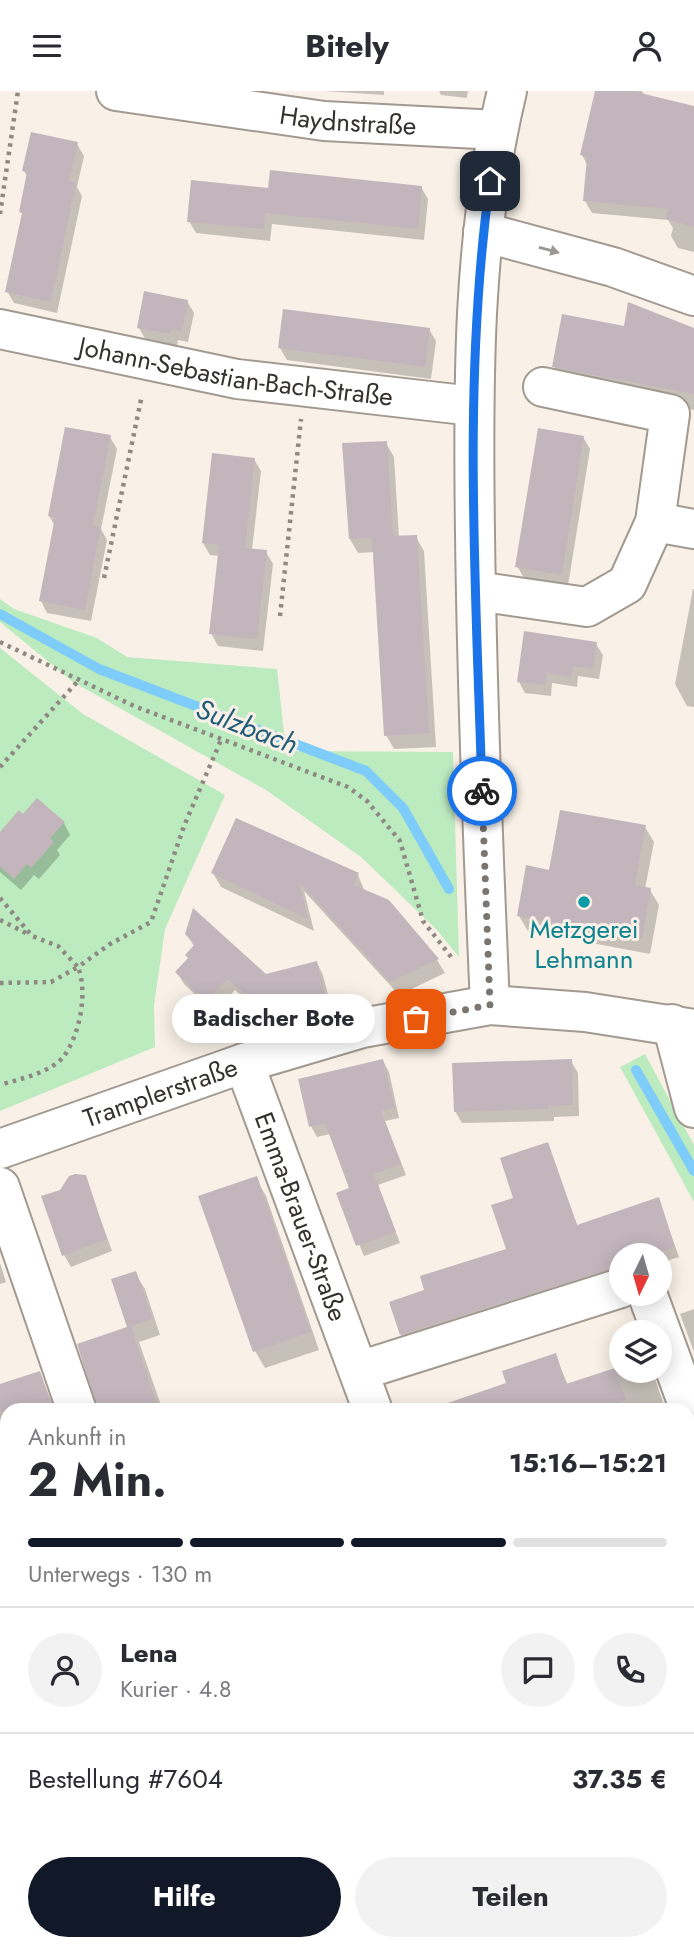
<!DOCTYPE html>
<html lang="de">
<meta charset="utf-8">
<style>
:root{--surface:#fff;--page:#f2f2f3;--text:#2b2b33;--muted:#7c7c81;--line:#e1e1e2;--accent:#111827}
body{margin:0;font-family:Jost,sans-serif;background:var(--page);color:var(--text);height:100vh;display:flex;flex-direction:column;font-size:26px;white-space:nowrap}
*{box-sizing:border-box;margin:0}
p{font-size:23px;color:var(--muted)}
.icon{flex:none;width:38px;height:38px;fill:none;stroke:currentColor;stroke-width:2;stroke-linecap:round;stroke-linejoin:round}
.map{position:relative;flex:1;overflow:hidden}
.details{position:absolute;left:0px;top:1312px;width:695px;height:548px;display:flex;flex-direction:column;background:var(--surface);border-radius:21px 21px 0 0;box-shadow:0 4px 18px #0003}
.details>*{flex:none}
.needle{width:46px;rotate:185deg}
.controls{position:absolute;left:609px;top:1152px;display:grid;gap:14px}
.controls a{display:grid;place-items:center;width:63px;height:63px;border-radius:50%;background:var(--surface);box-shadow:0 4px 18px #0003;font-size:35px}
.pin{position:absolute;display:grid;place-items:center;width:60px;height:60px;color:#fff;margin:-30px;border-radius:14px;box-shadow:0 4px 10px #0006}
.courier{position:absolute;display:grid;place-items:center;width:70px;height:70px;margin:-35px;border:5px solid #1a73e8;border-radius:50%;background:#fff;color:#222;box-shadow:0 2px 9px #0007}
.bubble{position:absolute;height:49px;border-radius:24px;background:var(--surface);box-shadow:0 4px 18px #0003;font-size:23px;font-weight:700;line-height:49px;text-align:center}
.headline em{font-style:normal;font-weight:700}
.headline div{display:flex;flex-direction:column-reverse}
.headline{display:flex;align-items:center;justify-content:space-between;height:119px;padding:0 28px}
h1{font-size:46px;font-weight:700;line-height:52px}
.bar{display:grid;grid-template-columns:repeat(4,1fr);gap:10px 7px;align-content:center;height:84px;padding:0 28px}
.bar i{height:9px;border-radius:5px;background:var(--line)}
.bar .on{background:var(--accent)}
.bar p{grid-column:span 4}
.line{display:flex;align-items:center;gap:18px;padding:0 28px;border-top:2px solid var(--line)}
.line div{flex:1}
.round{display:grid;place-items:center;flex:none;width:74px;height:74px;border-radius:37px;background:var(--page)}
.cta{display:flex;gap:14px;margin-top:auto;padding:14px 28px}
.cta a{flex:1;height:80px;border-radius:42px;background:var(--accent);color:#fff;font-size:28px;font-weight:700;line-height:80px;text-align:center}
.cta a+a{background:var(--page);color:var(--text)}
header{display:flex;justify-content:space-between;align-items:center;height:91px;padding:0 28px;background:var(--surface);font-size:32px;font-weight:700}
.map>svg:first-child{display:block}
.green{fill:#bdebc0}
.shadow{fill:#0003}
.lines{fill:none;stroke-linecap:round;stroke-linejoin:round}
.stream{stroke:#7dccf9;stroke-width:10}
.building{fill:#c2b6bc}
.minor-casing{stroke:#a29a91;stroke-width:42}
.major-casing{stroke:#a29a91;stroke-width:42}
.path{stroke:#8e8982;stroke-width:4.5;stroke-dasharray:3.5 5;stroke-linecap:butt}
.minor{stroke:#fff;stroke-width:38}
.major{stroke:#fff;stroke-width:38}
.oneway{fill:#9a9896}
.done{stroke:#7a756f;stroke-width:7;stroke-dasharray:0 12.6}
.route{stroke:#1a73e8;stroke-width:9}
.culture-dot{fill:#0f9aa8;stroke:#f9f1e7;stroke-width:2.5}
.labels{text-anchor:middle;stroke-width:6;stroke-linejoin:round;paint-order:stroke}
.street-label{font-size:26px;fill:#35322e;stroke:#f9f1e7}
.culture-label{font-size:26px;fill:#0d838f;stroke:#f9f1e7}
.water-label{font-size:28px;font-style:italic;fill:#205c7a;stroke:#f9f1e7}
</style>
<header><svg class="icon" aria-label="menu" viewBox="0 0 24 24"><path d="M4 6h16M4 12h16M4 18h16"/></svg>Bitely<svg class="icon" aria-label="person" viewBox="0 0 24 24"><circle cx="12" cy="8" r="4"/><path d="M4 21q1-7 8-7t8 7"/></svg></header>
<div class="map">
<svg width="694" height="1860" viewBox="0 0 694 1860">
<rect width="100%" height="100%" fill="#f9f1e7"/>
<!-- green -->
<g class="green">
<path d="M0,508L14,518L97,547L127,566L277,578L286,660L453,661L459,866L437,839L361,766L266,699L73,591L0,531Z"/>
<path d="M0,557L83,623L225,704L165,838L154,914L155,956L0,1020Z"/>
<path d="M645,963L694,1054V1111L620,976Z"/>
<path d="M694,1746V1801L688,1803V1747Z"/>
<path d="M54,1853H460L432,1860H18Z"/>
</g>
<!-- shadow -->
<g class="shadow">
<path d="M324,0H384V4Z"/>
<path d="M439,0H468L467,7L441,4Z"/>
<path d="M597,0H642L645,5L694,16V161L678,157L671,145L673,137L668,129L592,122L585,110L588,75L582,64Z"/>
<path d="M77,53L84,65L77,96L82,105L57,222L14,212L7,200L23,125L21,120L28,87L24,80Z"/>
<path d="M421,96L428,108L424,149L272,133L270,150L196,142L189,130L270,99Z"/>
<path d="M187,210L194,222L188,251L178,249L177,255L146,249L139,237Z"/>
<path d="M625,237H694V319L565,294L554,275Z"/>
<path d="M429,238L436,250L431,288L287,269L280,257Z"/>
<path d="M110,346L117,358L101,438L107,449L91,530L47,522L41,510L55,435L49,425Z"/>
<path d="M583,346L590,358L568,495L524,487L517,475Z"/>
<path d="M386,352L394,366L399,447L416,446L424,460L436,656L394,658L386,644L375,461L358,462L350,448Z"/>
<path d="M254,368L261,380L252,459L266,461L273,473L263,560L218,555L211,542L219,465L210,464L203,452Z"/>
<path d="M693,498H694V616L687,615L675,593Z"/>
<path d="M596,553L603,564L599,588L578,585L577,596L552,592L551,605L525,602L519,591Z"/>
<path d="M23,725L64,732L70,744L57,759L60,764L39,788L34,784L21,799L0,781V751Z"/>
<path d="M645,736L654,751L645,798L650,799L659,814L650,863L528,840L519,825L551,781Z"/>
<path d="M213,782L358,784L365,801L437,869L445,882L399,904L304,800L314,840L221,796Z"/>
<path d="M186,843L266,885L317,872L323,884L331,916L275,932L235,899L213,921L184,893L177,881L190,868L194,855Z"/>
<path d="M383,970L389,981L399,1027L385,1030L406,1084L378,1094L400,1152L364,1165L338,1103L351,1098L330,1043L317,1046L311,1035Z"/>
<path d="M571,970L578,982L579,1025L554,1026V1030L462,1032L455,1020Z"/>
<path d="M547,1053L578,1136L658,1108L679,1166L660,1172V1164H621V1185L407,1254L401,1243L426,1200L509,1159L515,1108Z"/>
<path d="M85,1086L112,1160L71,1176L64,1164L61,1101Z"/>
<path d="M256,1088L266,1105L319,1259L265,1277L255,1260Z"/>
<path d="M0,1172L6,1191L0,1193Z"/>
<path d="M135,1182L145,1198L160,1244L139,1251L163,1320H100L129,1237Z"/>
<path d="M694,1218V1261L680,1223Z"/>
<path d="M621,1254V1279H652L666,1320H430L509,1293L555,1264L568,1294L617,1278L610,1257Z"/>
<path d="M39,1282L56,1320H7V1490L0,1470V1295Z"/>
<path d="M320,1312L324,1320H300Z"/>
<path d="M688,1352L693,1362L688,1364Z"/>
<path d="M694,1443V1514L688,1516V1445Z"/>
<path d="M694,1568V1646L688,1647V1569Z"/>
<path d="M7,1583V1656L0,1659V1585Z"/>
<path d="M7,1707V1760L0,1762V1708Z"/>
</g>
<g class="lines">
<!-- stream -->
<g class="stream">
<path d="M0,523L99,578L366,680L403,717L449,798"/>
<path d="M636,979L694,1080"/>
</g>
</g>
<!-- building -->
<g class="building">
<path d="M595,0H632L694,15V136L666,128L668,118L583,110L587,66L580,64Z"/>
<path d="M31,41L78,51L69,90L76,92L51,211L5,201L22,122L19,121L27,81L22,80Z"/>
<path d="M270,79L422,95L418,138L265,122L264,138L187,131L191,89L268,97Z"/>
<path d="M144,200L188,209L182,240L172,238L170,243L137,237Z"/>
<path d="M628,211L694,237V303L552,276L562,223L624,235Z"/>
<path d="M283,218L430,237L425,276L278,257Z"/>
<path d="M65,336L111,344L93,434L101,436L85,519L39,510L55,426L48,425Z"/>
<path d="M538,337L584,345L562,484L515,476Z"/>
<path d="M387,350L393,445H390L417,444L429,642L384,645L372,447L349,448L342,352Z"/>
<path d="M212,362L255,367L245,457L267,459L257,548L209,543L219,454L202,452Z"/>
<path d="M524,540L597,551L593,578L573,575L571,586L547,582L545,594L517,591Z"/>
<path d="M37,707L65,731L50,747L54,751L31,777L27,773L14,788L0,776V741L19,719L23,723Z"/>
<path d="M560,719L646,734L635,794L651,797L642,848L517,825L526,774L549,779Z"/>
<path d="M236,727L359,782L354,794L389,809L439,868L390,891L299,791L308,828L211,782Z"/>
<path d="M193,817L266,883L317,870L325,904L267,921L227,888L205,911L175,881L188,867L185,864L195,853L185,843Z"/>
<path d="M383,968L395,1017L381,1020L401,1073L374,1083L396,1141L356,1155L336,1102L349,1097L325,1032L309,1036L298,988Z"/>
<path d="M572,968L573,1014L548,1015V1018L454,1021L452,972Z"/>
<path d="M548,1051L577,1134L659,1106L675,1156L651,1164H616L620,1175L400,1244L389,1211L424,1199L420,1185L506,1158L491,1114L513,1107L500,1067Z"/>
<path d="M75,1083L86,1084L107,1148L62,1165L41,1105L60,1099L69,1085Z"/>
<path d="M257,1085L311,1241L253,1261L198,1105Z"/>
<path d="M136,1180L153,1228L131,1235L159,1320H98L77,1253L127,1236L111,1188Z"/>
<path d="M556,1262L566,1293L615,1277L626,1309L596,1320H440L439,1315L506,1292L502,1280Z"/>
<path d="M40,1280L54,1320H0V1293Z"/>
</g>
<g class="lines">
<defs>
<g id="minor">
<path id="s1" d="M116,0L324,30L498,39"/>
<path d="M483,141L613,176L694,205"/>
<path id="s2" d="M0,238L237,288L473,315"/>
<path d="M655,431L694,438"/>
<path d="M476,500L587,516L627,493L655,431L670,323L543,296"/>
<path d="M490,914C483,757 477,600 475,443C473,295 472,145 507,0"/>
<path d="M672,933L694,1017"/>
<path id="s3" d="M244,972L373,1320"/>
<path id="s4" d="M0,1058L244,972L362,937L490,914L585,921L694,938"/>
<path d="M0,1096L77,1320"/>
<path d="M647,1202L694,1330"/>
<path d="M359,1280L621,1197"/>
<path d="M688,1401L694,1399"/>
<path d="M688,1540L694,1538"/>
</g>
<g id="major">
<path d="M688,1727L694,1726"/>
<path d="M0,1838L7,1836"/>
</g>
</defs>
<!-- minor casing -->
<use href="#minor" class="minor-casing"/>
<!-- major casing -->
<use href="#major" class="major-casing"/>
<!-- path -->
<g class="path">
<path d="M0,123L18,0"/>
<path d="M104,487L142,304"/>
<path d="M280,525L301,328"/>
<path d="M0,551L134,615L348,696L367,710L400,750L423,830L452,867"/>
<path d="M0,676L78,590"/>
<path d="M0,807L32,845L58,855L78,876L110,853L151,831L184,735L221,649"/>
<path d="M0,829L28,843"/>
<path d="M0,892L51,891L78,876C88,901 80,943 64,965C51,982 19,988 0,994"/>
<path d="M0,1365L7,1363"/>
<path d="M688,1650L694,1649"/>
<path d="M0,1656L7,1654"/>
<path d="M688,1772L694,1771"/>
<path d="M0,1782L7,1781"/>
<path d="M169,1860L230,1853"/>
</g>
<!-- minor -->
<use href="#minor" class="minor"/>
<!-- major -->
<use href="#major" class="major"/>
</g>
<!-- one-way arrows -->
<defs><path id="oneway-solid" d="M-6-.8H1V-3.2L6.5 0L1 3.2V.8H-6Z" transform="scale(1.75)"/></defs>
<use class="oneway" href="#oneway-solid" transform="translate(549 159) rotate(15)"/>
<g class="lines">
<!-- done -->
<path class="done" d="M416,928L490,914L482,700"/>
<!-- route -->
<path class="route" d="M482,700C476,496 462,292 490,90"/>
</g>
<!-- markers -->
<circle class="culture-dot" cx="584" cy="811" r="7"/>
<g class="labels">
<!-- street labels -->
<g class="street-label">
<text dy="9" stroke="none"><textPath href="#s1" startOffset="234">Haydnstraße</textPath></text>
<text dy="9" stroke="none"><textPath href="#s2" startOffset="240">Johann-Sebastian-Bach-Straße</textPath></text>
<text dy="9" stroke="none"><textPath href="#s4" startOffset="170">Tramplerstraße</textPath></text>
<text dy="9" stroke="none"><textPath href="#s3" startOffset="164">Emma-Brauer-Straße</textPath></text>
</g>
<!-- culture labels -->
<g class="culture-label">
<text x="584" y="847">Metzgerei<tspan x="584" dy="30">Lehmann</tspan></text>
</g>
<!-- water labels -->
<g class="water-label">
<text transform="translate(247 635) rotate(21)" y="10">Sulzbach</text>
</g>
</g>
</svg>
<div class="controls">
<a><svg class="needle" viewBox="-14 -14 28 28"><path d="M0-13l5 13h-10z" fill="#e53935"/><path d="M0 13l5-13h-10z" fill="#7c7c81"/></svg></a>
<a><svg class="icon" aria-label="layers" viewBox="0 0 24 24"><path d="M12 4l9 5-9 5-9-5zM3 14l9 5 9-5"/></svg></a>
</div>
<div class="pin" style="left:416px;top:928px;background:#ea580c"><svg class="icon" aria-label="bag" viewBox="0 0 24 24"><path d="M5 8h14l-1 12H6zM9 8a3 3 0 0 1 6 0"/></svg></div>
<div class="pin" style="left:490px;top:90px;background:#1f2937"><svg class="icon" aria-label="home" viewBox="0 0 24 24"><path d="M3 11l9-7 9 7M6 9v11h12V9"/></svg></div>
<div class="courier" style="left:482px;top:700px"><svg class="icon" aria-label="bike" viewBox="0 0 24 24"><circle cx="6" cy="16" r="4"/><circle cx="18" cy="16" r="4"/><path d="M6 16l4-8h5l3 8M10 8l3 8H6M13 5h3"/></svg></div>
<div class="bubble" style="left:172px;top:903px;width:203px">Badischer Bote</div>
<section class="details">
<div class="headline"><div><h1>2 Min.</h1><p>Ankunft in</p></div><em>15:16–15:21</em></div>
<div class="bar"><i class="on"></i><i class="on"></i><i class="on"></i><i></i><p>Unterwegs · 130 m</p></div>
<div class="line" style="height:126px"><a class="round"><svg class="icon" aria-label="person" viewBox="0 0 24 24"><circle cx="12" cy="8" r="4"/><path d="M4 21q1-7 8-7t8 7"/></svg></a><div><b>Lena</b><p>Kurier · 4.8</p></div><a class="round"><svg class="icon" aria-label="chat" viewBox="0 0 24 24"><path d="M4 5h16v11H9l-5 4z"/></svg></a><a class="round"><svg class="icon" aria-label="phone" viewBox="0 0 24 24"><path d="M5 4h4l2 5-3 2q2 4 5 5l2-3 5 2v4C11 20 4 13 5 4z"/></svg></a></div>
<div class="line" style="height:91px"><div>Bestellung #7604</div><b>37.35 €</b></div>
<div class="cta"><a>Hilfe</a><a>Teilen</a></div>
</section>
</div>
